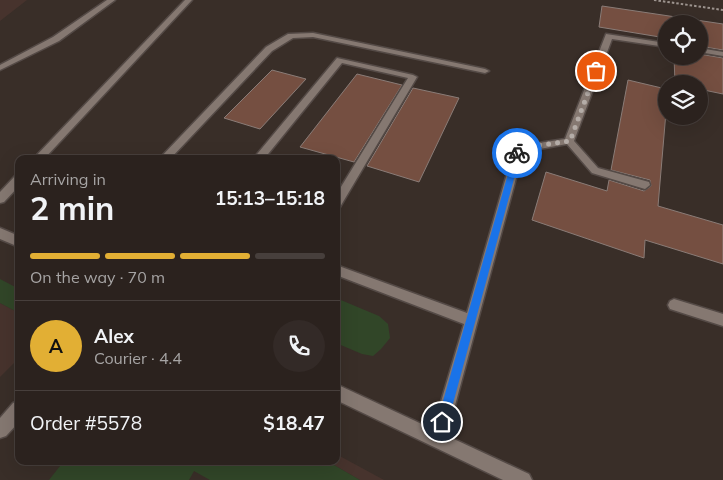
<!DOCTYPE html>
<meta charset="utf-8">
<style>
:root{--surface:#2b221e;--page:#332a27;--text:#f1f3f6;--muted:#a6a4a4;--line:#473f3c;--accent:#e2af34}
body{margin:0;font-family:Mulish,sans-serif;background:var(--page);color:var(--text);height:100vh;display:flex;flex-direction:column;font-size:19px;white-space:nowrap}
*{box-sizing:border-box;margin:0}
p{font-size:16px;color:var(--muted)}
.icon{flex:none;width:28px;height:28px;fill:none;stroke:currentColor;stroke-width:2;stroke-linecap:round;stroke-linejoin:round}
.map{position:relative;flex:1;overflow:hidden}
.sheet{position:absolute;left:15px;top:155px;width:325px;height:310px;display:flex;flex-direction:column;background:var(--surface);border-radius:10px;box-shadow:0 5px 20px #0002,0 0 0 1px var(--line)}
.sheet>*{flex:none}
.tools{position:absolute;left:658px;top:15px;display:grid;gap:10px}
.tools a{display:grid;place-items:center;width:50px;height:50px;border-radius:50%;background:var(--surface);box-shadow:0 5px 20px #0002,0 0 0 1px var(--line);font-size:25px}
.pin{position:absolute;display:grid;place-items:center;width:42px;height:42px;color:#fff;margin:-21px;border:2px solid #fff;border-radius:50%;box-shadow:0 1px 5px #0007}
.courier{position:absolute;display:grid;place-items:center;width:50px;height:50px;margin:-25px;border:4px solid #1a73e8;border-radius:50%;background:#fff;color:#222;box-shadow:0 1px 6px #0007}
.head em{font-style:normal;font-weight:700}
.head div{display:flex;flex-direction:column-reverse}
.head{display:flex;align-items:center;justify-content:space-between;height:85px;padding:0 15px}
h1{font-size:32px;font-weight:700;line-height:38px}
.bar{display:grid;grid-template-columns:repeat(4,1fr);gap:8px 5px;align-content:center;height:60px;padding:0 15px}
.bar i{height:6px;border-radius:4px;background:var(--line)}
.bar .active{background:var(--accent)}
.bar p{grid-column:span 4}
.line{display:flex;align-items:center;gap:12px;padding:0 15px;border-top:1px solid var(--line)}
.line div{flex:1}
.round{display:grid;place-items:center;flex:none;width:52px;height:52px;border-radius:26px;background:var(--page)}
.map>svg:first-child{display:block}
.industrial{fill:#47332d}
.green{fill:#314628}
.building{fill:#754f41;stroke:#8a7c77}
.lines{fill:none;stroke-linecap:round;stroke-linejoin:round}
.service-casing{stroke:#544a46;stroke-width:3}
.minor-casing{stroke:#544a46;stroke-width:3}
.tertiary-casing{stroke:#544a46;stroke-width:3}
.path{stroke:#9d948f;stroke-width:2;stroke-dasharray:2.5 2;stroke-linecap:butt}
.service{fill:#857871;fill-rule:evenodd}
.minor{fill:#857871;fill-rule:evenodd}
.tertiary{fill:#857871;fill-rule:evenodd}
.route{fill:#1a73e8}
.done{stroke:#b4aca7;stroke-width:5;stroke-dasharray:0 9}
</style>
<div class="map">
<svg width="723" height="480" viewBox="0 0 723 480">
<rect width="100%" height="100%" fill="#392e28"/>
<!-- industrial -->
<g class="industrial">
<path d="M0,0H27L0,21Z"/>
<path d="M0,303L19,313V358L0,377Z"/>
<path d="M336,454L384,480H360L327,461H336Z"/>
</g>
<!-- green -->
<g class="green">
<path d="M0,279L19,289V313L0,303Z"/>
<path d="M336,298L379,316L388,324L390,338L381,349L373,356L362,354L336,343Z"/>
<path d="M64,461H327L360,480H210L194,471L189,480H49Z"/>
</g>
<!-- building -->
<g class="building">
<path d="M602,6L723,24V50L699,46V24H666V38L599,27Z"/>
<path d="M699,54L723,58V94L699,89V84H675L674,56H699Z"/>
<path d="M272,70L306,79L260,129L224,118Z"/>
<path d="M357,74L402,85L354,162L300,147Z"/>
<path d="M628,80L666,89V112L658,206L723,225V264L645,240L644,258L532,220L546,172L607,191L609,180L644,191L651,186L650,180L611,170Z"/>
<path d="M413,88L459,98L419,182L367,166Z"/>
</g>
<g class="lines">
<defs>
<g id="service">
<path d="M107,0H115L59,41L0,70V65L53,37Z"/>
<path d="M185,0H192L44,159H33Z"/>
<path d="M313,33L485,69L489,71L485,73L313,37L293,38L272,51L170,159H159L266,47L288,34Z"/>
<path d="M606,34L666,43V47L612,39L574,141L598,168L649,182L650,185L645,189L592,173L567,144L523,152L446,439L443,444L438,447L433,444L430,439L464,324L336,275V265L467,313L514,149L519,146L565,139Z"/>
<path d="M699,48L723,52V56L699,52Z"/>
<path d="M337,58L413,75L417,77L340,207L336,208V195L408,78L342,63L264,159H253Z"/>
<path d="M19,175V186L4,202L0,203V192L15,176Z"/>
<path d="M674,299L723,314V326L670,309L668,305L670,301Z"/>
</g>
<path id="minor" d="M19,401V422L6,436L0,438V418L13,403Z"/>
<g id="tertiary">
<path d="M0,228L19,236V247L0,239Z"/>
<path d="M336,384L529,474L532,480H503L336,400Z"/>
</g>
</defs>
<!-- service casing -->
<use href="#service" class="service-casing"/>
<!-- minor casing -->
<use href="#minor" class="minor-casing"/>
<!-- tertiary casing -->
<use href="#tertiary" class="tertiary-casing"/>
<!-- path -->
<path class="path" d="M654,0L723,10"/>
<!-- service -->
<use href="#service" class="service"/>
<!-- minor -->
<use href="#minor" class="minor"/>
<!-- tertiary -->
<use href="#tertiary" class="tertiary"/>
</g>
<!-- route -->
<path class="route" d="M517,151L521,153L448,422L446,426L442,428L439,426L437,422L514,153Z"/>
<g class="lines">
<!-- done -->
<path class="done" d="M517,153L518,148L570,141L596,71"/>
</g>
</svg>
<div class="tools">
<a><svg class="icon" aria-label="locate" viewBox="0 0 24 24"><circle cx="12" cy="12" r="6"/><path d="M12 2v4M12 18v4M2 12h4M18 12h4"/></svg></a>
<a><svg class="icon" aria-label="layers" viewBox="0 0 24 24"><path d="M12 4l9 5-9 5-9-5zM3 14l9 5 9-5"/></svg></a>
</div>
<div class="pin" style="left:596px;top:71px;background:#ea580c"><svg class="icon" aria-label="bag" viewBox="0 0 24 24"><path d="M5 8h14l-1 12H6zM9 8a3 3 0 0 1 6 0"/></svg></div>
<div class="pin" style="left:442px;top:422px;background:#1f2937"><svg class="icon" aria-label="home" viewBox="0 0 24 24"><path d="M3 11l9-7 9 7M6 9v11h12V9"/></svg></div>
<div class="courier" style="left:517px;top:153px"><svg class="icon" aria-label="bike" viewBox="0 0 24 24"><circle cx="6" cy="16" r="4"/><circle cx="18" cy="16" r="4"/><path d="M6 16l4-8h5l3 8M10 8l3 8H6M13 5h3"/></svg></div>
<section class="sheet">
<div class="head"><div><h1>2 min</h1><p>Arriving in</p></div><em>15:13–15:18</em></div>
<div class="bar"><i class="active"></i><i class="active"></i><i class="active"></i><i></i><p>On the way · 70 m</p></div>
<div class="line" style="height:90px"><b class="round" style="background:var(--accent);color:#111">A</b><div><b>Alex</b><p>Courier · 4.4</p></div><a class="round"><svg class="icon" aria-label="phone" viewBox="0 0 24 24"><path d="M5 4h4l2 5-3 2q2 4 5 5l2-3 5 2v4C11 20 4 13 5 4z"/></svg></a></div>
<div class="line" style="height:65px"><div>Order #5578</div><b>$18.47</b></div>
</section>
</div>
